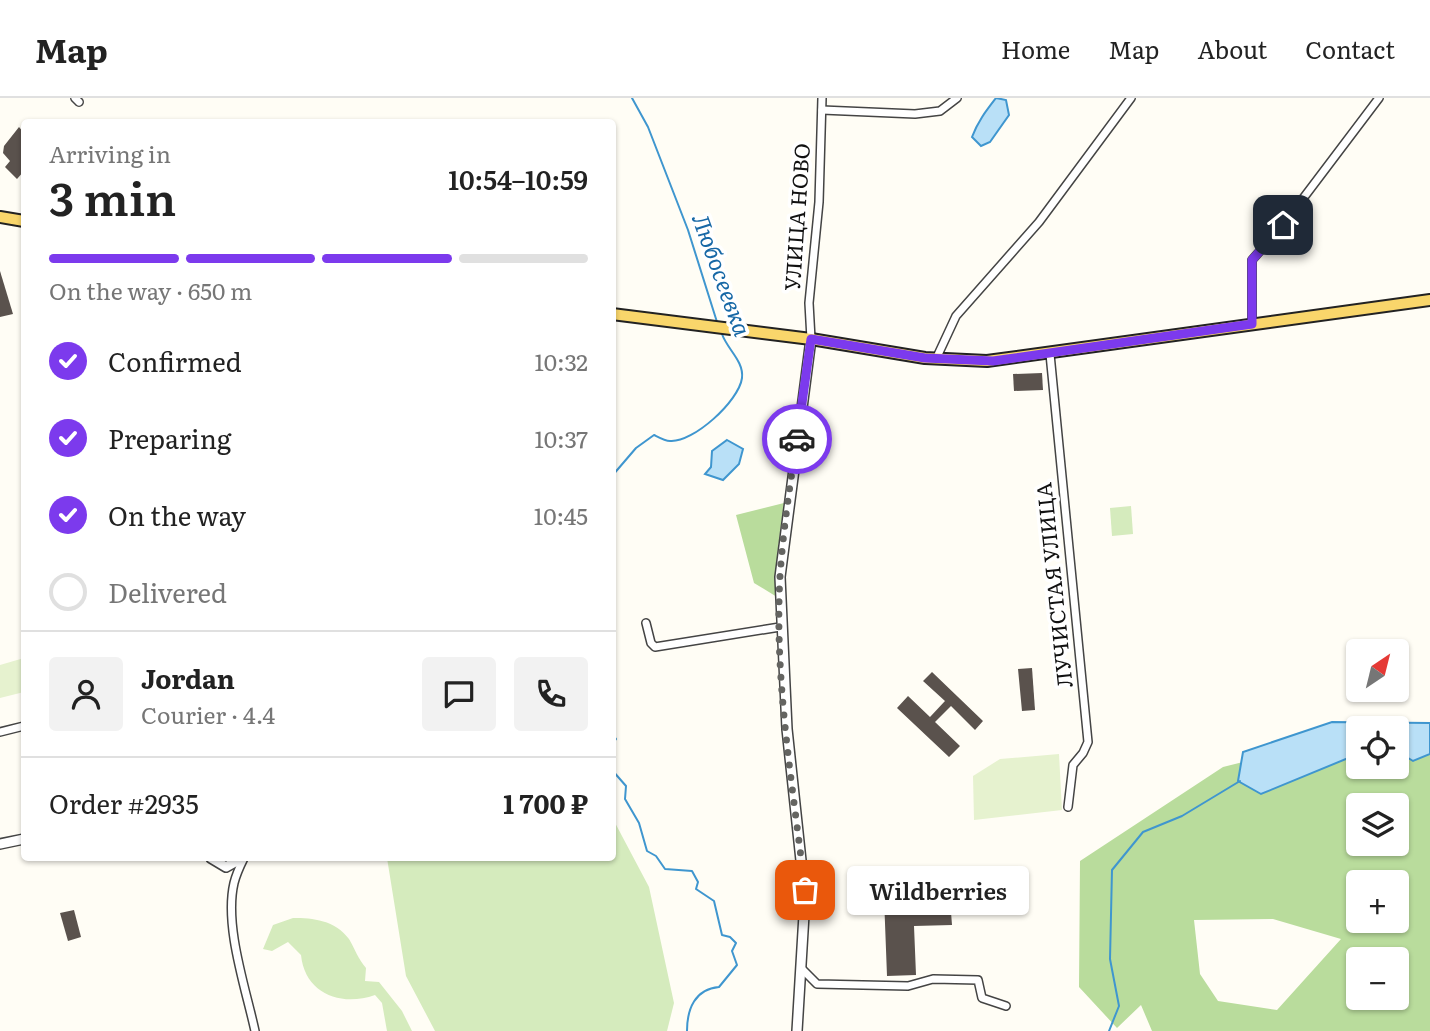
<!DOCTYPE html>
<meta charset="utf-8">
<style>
:root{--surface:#fff;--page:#f2f2f2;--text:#222;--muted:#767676;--line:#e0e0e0;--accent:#7c3aed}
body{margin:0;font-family:Literata,serif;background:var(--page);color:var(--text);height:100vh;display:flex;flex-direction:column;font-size:26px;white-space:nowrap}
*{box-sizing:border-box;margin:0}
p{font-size:23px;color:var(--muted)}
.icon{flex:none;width:38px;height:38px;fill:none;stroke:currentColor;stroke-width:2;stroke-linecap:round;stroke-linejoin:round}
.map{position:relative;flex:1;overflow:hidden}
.side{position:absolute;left:21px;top:21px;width:595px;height:742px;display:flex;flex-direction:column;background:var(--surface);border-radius:7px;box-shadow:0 2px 5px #0004}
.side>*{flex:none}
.needle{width:46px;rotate:35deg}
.buttons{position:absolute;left:1346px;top:541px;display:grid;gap:14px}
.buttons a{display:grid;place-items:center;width:63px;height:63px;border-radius:7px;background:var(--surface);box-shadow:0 2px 5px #0004;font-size:35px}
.pin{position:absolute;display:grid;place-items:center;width:60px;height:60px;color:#fff;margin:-30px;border-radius:14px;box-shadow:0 4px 10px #0006}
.courier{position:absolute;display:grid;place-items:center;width:70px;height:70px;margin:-35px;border:5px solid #7c3aed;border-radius:50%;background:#fff;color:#222;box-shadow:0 2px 9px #0007}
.bubble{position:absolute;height:49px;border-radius:7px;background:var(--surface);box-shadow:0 2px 5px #0004;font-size:23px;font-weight:600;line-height:49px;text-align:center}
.summary em{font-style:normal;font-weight:600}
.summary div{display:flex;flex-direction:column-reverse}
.summary{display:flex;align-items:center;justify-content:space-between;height:119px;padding:0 28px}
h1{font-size:46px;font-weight:600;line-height:52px}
.bar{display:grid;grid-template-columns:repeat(4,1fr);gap:10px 7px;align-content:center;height:84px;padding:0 28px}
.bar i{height:9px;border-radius:5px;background:var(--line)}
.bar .current{background:var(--accent)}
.bar p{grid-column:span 4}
.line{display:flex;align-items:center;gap:18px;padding:0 28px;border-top:2px solid var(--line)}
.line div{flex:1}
.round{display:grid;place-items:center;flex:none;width:74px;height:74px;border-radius:7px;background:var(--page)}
ol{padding:0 28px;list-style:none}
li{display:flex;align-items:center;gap:21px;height:77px}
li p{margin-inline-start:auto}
li .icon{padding:7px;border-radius:50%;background:var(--accent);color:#fff;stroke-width:4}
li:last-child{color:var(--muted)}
li i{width:38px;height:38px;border:4px solid var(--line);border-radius:50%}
header{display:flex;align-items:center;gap:42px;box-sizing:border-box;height:98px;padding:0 35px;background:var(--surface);border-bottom:2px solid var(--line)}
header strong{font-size:33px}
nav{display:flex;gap:38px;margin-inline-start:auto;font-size:24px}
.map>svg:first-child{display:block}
.green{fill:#d5ebbd}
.forest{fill:#b9dc9c;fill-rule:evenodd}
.pitch{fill:#e6f2cf}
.water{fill:#b9e0f7;stroke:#3f96cf;stroke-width:2}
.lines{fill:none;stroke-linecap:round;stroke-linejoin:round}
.stream{stroke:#3f96cf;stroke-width:2}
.building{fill:#5a524d}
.minor-casing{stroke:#444;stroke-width:10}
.tertiary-casing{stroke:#444;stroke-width:12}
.primary-casing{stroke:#222;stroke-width:14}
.minor{stroke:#fff;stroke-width:7}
.tertiary{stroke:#fff;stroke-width:9}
.primary{stroke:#f9d66b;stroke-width:10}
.done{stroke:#646461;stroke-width:7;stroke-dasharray:0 12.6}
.route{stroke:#7c3aed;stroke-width:9}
.labels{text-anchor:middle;stroke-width:7;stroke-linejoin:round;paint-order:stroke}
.street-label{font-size:21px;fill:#111;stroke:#fff}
.water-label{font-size:23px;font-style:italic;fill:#1768a6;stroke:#fff}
</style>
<header>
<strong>Map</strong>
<nav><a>Home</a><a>Map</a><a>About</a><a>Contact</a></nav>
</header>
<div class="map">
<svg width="1430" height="933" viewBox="0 0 1430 933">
<rect width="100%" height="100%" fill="#fffdf5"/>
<!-- green -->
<g class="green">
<path d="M1131,408L1133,436L1112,438L1110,410Z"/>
<path d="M613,721L649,789L674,905L667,933H435L406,878L387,760H612Z"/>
<path d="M293,820C313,820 335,822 349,841C355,851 358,861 366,870L365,883L379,884L402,913L412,933H387L382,905L375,897C341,909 305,896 301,857L288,844L272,853L263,851L273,827Z"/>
</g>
<!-- forest -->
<g class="forest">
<path d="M784,405L777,458V499L754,485L736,417Z"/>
<path d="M1430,638V933H1152L1141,907L1117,930L1079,889L1080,763L1223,669L1291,652L1358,646V668H1396L1397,642ZM1358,707H1396V746H1358ZM1358,784H1396V822H1358ZM1273,821L1341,841L1277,912L1218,903L1200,876L1194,822ZM1358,861H1396V900H1358Z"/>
</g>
<!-- pitch -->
<g class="pitch">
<path d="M24,560V594L0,600V567Z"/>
<path d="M1059,656L1062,712L974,722L973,678L1000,661Z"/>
</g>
<!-- water -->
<g class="water">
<path d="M996,0L1006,2L1009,17L990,44L981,48L972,39C978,23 986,13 996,0Z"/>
<path d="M727,342L743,351L739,366L723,382L705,376L711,369L712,353Z"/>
<path d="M1332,624L1430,625V656L1413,663L1397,653L1396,630H1358V656L1261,696L1238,683L1243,654Z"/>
</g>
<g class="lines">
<!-- stream -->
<g class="stream">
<path d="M632,0L648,29L688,132L717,224"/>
<path d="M612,378L636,350L654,337C658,339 665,343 670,343C693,345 739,303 742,280C744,263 727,251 722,236"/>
<path d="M612,635L616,641L612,647"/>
<path d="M612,672L626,688L625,701L639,725L647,753L656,758L665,771L692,773L698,784L696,791L714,803L722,837L730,839L736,845L732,853L737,867L719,889C695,891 687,911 687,933"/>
<path d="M1109,933L1119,908L1110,861L1112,772L1143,734L1182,718L1240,683"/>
</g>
</g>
<!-- building -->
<g class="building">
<path d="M19,29L24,35V73L17,81L5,69L10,63L3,55L4,48Z"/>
<path d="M0,173L13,216L0,219Z"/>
<path d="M1042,275L1043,292L1014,293L1013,276Z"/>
<path d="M1032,570L1035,612L1022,613L1018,571Z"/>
<path d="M932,574L983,623L975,632L951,608L935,624L960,648L949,659L897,610L908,598L930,619L945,603L923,583Z"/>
<path d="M901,798V815L951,814L952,827L914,828L916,877L887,878L884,799Z"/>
<path d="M74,812L81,839L68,843L60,815Z"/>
</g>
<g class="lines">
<defs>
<g id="minor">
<path d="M75,0L79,4"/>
<path d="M822,12L915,16L940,13L957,0"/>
<path d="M1252,226V162L1283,127L1379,0"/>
<path d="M811,241L809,205L819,104L822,0"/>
<path d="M1050,256L1088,644L1083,655L1073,667L1068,709"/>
<path d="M936,261L956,218L1039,124L1131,0"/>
<path d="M646,525L651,545L655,549L780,529"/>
<path d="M0,634L24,628"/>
<path d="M244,760C240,768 236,777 234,785C224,828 246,891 255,933"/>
<path d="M802,871L817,886L908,888L933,881L978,882L982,900L1006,908"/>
</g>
<g id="tertiary">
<path d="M0,746L24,741"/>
<path d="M211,760L226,769L242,760"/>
<path d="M797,933L805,800L787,631L780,479L811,241"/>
</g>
<g id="primary">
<path d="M0,119L24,123"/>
<path d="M612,216L811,241L925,260L987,263L1430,202"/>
</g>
</defs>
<!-- minor casing -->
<use href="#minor" class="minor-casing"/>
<!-- tertiary casing -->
<use href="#tertiary" class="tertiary-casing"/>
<!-- primary casing -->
<use href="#primary" class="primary-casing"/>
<!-- minor -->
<use href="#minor" class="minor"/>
<!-- tertiary -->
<use href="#tertiary" class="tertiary"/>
<!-- primary -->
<use href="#primary" class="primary"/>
</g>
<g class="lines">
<!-- done -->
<path class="done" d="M797,341C790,386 783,433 780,478C774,582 793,689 805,792"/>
<!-- route -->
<path class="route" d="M797,341L811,241L925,260L993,263L1252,226V162L1283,127"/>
</g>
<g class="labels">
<!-- street labels -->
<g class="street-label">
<text transform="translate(798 119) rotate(-86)" y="7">УЛИЦА НОВО</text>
<text transform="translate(1055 487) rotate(-96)" y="7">ЛУЧИСТАЯ УЛИЦА</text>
</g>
<!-- water labels -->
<g class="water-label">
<text transform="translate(721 177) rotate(70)" y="8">Любосеевка</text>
</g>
</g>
</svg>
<div class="buttons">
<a><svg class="needle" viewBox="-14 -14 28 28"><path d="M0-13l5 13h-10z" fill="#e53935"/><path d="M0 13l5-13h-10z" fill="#767676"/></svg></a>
<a><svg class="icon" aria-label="locate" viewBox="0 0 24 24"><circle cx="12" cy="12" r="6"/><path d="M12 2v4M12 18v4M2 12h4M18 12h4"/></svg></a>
<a><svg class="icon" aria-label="layers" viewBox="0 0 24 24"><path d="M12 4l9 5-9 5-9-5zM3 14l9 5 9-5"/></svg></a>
<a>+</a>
<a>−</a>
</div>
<div class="pin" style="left:805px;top:792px;background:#ea580c"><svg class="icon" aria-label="bag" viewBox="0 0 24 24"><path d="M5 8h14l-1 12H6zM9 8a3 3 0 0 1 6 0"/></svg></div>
<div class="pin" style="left:1283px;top:127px;background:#1f2937"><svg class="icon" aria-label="home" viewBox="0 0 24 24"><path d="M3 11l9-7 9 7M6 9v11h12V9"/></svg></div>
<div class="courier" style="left:797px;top:341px"><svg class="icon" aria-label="car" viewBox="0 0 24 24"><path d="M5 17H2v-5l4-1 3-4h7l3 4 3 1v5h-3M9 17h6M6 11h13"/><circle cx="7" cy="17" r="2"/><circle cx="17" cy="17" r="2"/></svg></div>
<div class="bubble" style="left:847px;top:768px;width:182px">Wildberries</div>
<section class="side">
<div class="summary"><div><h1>3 min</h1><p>Arriving in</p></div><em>10:54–10:59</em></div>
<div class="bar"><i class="current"></i><i class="current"></i><i class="current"></i><i></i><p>On the way · 650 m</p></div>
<ol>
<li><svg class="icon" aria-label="check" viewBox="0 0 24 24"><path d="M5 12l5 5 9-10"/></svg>Confirmed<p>10:32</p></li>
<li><svg class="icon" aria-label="check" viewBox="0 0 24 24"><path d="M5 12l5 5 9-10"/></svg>Preparing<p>10:37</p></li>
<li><svg class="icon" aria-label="check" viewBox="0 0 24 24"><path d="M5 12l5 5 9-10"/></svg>On the way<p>10:45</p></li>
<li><i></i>Delivered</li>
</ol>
<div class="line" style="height:126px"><a class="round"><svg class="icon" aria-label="person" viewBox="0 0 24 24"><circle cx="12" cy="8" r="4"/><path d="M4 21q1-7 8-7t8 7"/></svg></a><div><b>Jordan</b><p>Courier · 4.4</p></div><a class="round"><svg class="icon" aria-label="chat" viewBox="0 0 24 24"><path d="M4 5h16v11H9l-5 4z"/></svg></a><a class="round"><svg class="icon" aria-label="phone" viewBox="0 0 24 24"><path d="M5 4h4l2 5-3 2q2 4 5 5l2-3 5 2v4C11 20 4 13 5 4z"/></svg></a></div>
<div class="line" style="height:91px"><div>Order #2935</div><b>1 700 ₽</b></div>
</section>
</div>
